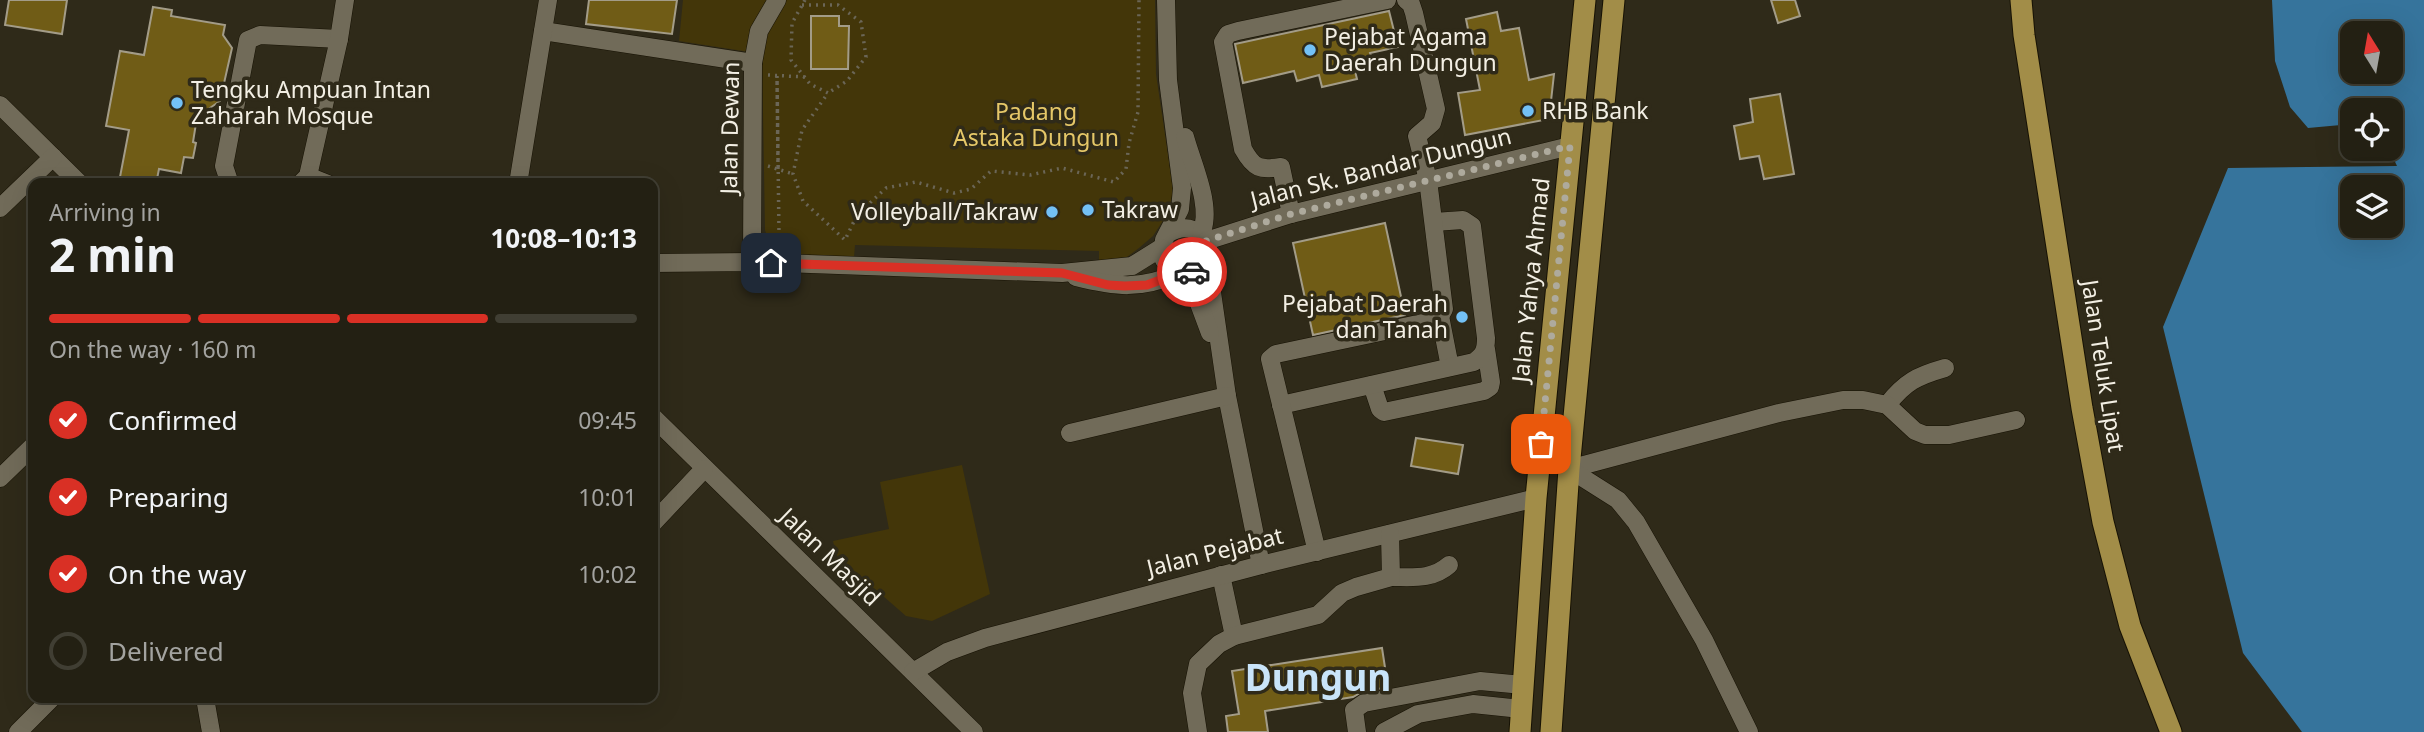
<!DOCTYPE html>
<meta charset="utf-8">
<style>
:root{--surface:#232013;--page:#2b281c;--text:#f1f3f6;--muted:#a3a3a0;--line:#403e33;--accent:#d93025}
body{margin:0;font-family:"Noto Sans",sans-serif;background:var(--page);color:var(--text);height:100vh;display:flex;flex-direction:column;font-size:26px;white-space:nowrap}
*{box-sizing:border-box;margin:0}
p{font-size:23px;color:var(--muted)}
.icon{flex:none;width:38px;height:38px;fill:none;stroke:currentColor;stroke-width:2;stroke-linecap:round;stroke-linejoin:round}
.map{position:relative;flex:1;overflow:hidden}
.drawer{position:absolute;left:28px;top:178px;width:630px;height:525px;display:flex;flex-direction:column;background:var(--surface);border-radius:14px;box-shadow:0 7px 28px #0002,0 0 0 2px var(--line)}
.drawer>*{flex:none}
.needle{width:46px;rotate:349deg}
.controls{position:absolute;left:2340px;top:21px;display:grid;gap:14px}
.controls a{display:grid;place-items:center;width:63px;height:63px;border-radius:14px;background:var(--surface);box-shadow:0 7px 28px #0002,0 0 0 2px var(--line);font-size:35px}
.pin{position:absolute;display:grid;place-items:center;width:60px;height:60px;color:#fff;margin:-30px;border-radius:14px;box-shadow:0 4px 10px #0006}
.courier{position:absolute;display:grid;place-items:center;width:70px;height:70px;margin:-35px;border:5px solid #d93025;border-radius:50%;background:#fff;color:#222;box-shadow:0 2px 9px #0007}
.head em{font-style:normal;font-weight:700}
.head div{display:flex;flex-direction:column-reverse}
.head{display:flex;align-items:center;justify-content:space-between;height:119px;padding:0 21px}
h1{font-size:46px;font-weight:700;line-height:52px}
.bar{display:grid;grid-template-columns:repeat(4,1fr);gap:10px 7px;align-content:center;height:84px;padding:0 21px}
.bar i{height:9px;border-radius:5px;background:var(--line)}
.bar .selected{background:var(--accent)}
.bar p{grid-column:span 4}
ol{padding:0 21px;list-style:none}
li{display:flex;align-items:center;gap:21px;height:77px}
li p{margin-inline-start:auto}
li .icon{padding:7px;border-radius:50%;background:var(--accent);color:#fff;stroke-width:4}
li:last-child{color:var(--muted)}
li i{width:38px;height:38px;border:4px solid var(--line);border-radius:50%}
.map>svg:first-child{display:block}
.green{fill:#433609}
.water{fill:#36749c;fill-rule:evenodd}
.building{fill:#705c16;stroke:#a39c88;stroke-width:2}
.lines{fill:none;stroke-linecap:round;stroke-linejoin:round}
.minor-casing{stroke:#171204;stroke-width:19}
.major-casing{stroke:#171204;stroke-width:23}
.path{stroke:#6b6657;stroke-width:3.5;stroke-dasharray:2 5;stroke-linecap:butt}
.minor{stroke:#716b59;stroke-width:18}
.major{stroke:#a28d48;stroke-width:21}
.done{stroke:#aeaa9d;stroke-width:7;stroke-dasharray:0 12.6}
.route{stroke:#d93025;stroke-width:9}
.poi-dot{fill:#73c1f6;stroke:#2f2a19;stroke-width:2.5}
.labels{text-anchor:middle;stroke-width:7;stroke-linejoin:round;paint-order:stroke}
.poi-label{font-size:23px;fill:#f3efe4;stroke:#2f2a19;text-anchor:start}
.park-label{font-size:23px;fill:#e5c768;stroke:#2f2a19}
.street-label{font-size:23px;fill:#f3efe4;stroke:#2f2a19}
.town-label{font-size:37px;font-weight:bold;fill:#c9e4f9;stroke:#2f2a19}
</style>
<div class="map">
<svg width="2424" height="732" viewBox="0 0 2424 732">
<rect width="100%" height="100%" fill="#2f2a19"/>
<!-- green -->
<g class="green">
<path d="M683,0H1155L1156,74L1173,189L1171,202L1166,216L1153,236L1139,248L1127,257L1099,261V251L855,245L854,257L787,254L767,236L765,230L762,54L679,41Z"/>
<path d="M962,465L990,594L932,621L906,616L836,555L833,541L889,529L880,482Z"/>
</g>
<!-- water -->
<path class="water" d="M2272,0H2424V732H2302L2243,653L2163,327L2228,168L2397,166L2389,149L2390,110H2352V124L2308,128L2290,107L2275,61ZM2352,33H2390V72H2352ZM2352,187H2390V226H2352Z"/>
<!-- building -->
<g class="building">
<path d="M9,0H67L62,34L5,25Z"/>
<path d="M589,0H677L672,34L586,24Z"/>
<path d="M1771,0H1795L1800,16L1778,23Z"/>
<path d="M153,7L172,10L171,16L225,25L223,35L232,48L220,101L197,117L193,142L196,143L193,158L184,157L181,173L159,169L156,184H140V181L120,177L129,130L106,126L120,51L144,55Z"/>
<path d="M1389,11L1398,47L1370,53L1373,63L1354,67L1357,79L1322,87L1319,75L1297,81L1294,71L1243,83L1235,44Z"/>
<path d="M1497,12L1501,31L1519,28L1529,80L1554,74L1549,119L1465,135L1458,93L1480,90L1466,19Z"/>
<path d="M811,16H839V26H849L848,69H811Z"/>
<path d="M1780,94L1794,174L1764,179L1759,156L1740,159L1734,126L1753,122L1750,99Z"/>
<path d="M1385,223L1405,315L1313,335L1293,243Z"/>
<path d="M1416,438L1463,445L1458,474L1411,466Z"/>
<path d="M1382,648L1388,687L1362,692L1353,697L1265,711L1268,732H1228L1226,716L1239,714L1232,671Z"/>
</g>
<g class="lines">
<defs>
<g id="minor">
<path d="M1166,0L1168,80L1182,188L1180,209L1164,240L1162,256C1174,282 1204,279 1208,249L1201,234C1190,227 1181,226 1169,233"/>
<path d="M543,31L753,63"/>
<path d="M0,105L80,184"/>
<path d="M1185,137C1193,166 1213,207 1201,234"/>
<path d="M308,176L328,184"/>
<path d="M230,184L224,166L248,40L260,35L339,39"/>
<path d="M300,184L308,176L339,39L345,0"/>
<path d="M518,184L548,0"/>
<path d="M0,208L53,157"/>
<path d="M1291,214L1281,167C1260,170 1254,169 1243,149L1223,42L1228,34L1238,31L1387,0"/>
<path d="M1206,241L1291,214L1570,146"/>
<path d="M1207,258L1227,396L1261,565"/>
<path d="M752,262L753,63L759,31L777,0"/>
<path d="M653,263L752,262L1062,273L1132,266L1161,248"/>
<path d="M1188,274L1210,333"/>
<path d="M1076,277C1116,287 1140,290 1179,273"/>
<path d="M1440,316L1450,367"/>
<path d="M1372,385L1380,409L1384,412L1484,391L1490,387L1491,382L1486,349"/>
<path d="M1281,405L1474,362C1484,355 1486,350 1486,338L1472,226L1463,220L1434,222"/>
<path d="M1887,405C1905,382 1917,376 1945,368"/>
<path d="M653,417L974,732"/>
<path d="M1070,433L1227,396"/>
<path d="M1569,469L1779,413L1843,400H1863L1887,405L1915,431L1925,435H1949L2016,420"/>
<path d="M1569,469L1618,500L1636,522L1704,640L1749,732"/>
<path d="M0,478L33,446"/>
<path d="M653,523L704,469"/>
<path d="M1317,552L1270,359L1276,354L1432,321L1440,316L1444,309L1428,180L1417,136L1432,123L1436,109L1414,13L1411,4L1406,0"/>
<path d="M1221,575L1234,636"/>
<path d="M1391,577C1413,577 1432,580 1449,565"/>
<path d="M913,672L947,652L985,638L1261,565L1536,498"/>
<path d="M205,698L211,732"/>
<path d="M18,732L52,698"/>
<path d="M1198,732L1192,693L1198,664L1219,644L1234,636L1318,615L1342,593L1356,587L1391,577L1390,534"/>
<path d="M1357,732L1354,710L1364,703L1480,681L1523,685"/>
<path d="M1384,732L1418,714L1473,704L1521,709"/>
</g>
<g id="major">
<path d="M2021,0L2024,35L2082,408L2103,522L2130,626L2171,732"/>
<path d="M1520,732L1536,498L1585,0"/>
<path d="M1551,732L1569,469L1614,0"/>
</g>
</defs>
<!-- minor casing -->
<use href="#minor" class="minor-casing"/>
<!-- major casing -->
<use href="#major" class="major-casing"/>
<!-- path -->
<g class="path">
<path d="M805,0L792,23L791,60L810,84L828,93L802,130L793,174L803,201L845,240L857,215L886,188L916,182L954,193L971,189L991,171L1030,175L1062,168L1114,182L1126,169L1129,143L1138,112L1139,0"/>
<path d="M802,5H838L861,22L866,57L847,81L828,93"/>
<path d="M768,75L805,77"/>
<path d="M768,166L793,174"/>
<path d="M778,169L777,76L779,234L792,242V246"/>
</g>
<!-- minor -->
<use href="#minor" class="minor"/>
<!-- major -->
<use href="#major" class="major"/>
</g>
<g class="lines">
<!-- done -->
<path class="done" d="M1192,272C1206,266 1209,255 1206,241L1291,214L1570,146L1541,444"/>
<!-- route -->
<path class="route" d="M771,263L1062,273L1108,285L1125,286L1147,285L1179,273L1192,272"/>
</g>
<!-- markers -->
<g class="poi-dot">
<circle cx="1310" cy="50" r="7"/>
<circle cx="177" cy="103" r="7"/>
<circle cx="1528" cy="111" r="7"/>
<circle cx="1088" cy="210" r="7"/>
<circle cx="1052" cy="212" r="7"/>
<circle cx="1462" cy="317" r="7"/>
</g>
<g class="labels">
<!-- poi labels -->
<g class="poi-label">
<text x="1324" y="45">Pejabat Agama<tspan x="1324" dy="26">Daerah Dungun</tspan></text>
<text x="191" y="98">Tengku Ampuan Intan<tspan x="191" dy="26">Zaharah Mosque</tspan></text>
<text x="1542" y="119">RHB Bank</text>
<text x="1102" y="218">Takraw</text>
<text x="1038" y="220" text-anchor="end">Volleyball/Takraw</text>
<text x="1448" y="312" text-anchor="end">Pejabat Daerah<tspan x="1448" dy="26">dan Tanah</tspan></text>
</g>
<!-- park labels -->
<g class="park-label">
<text x="1036" y="120">Padang<tspan x="1036" dy="26">Astaka Dungun</tspan></text>
</g>
<!-- street labels -->
<g class="street-label">
<text transform="translate(730 128) rotate(-89)" y="8">Jalan Dewan</text>
<text transform="translate(1381 168) rotate(-14)" y="8">Jalan Sk. Bandar Dungun</text>
<text transform="translate(1531 280) rotate(-84)" y="8">Jalan Yahya Ahmad</text>
<text transform="translate(2103 366) rotate(81)" y="8">Jalan Teluk Lipat</text>
<text transform="translate(1215 552) rotate(-14)" y="8">Jalan Pejabat</text>
<text transform="translate(830 557) rotate(44)" y="8">Jalan Masjid</text>
</g>
<!-- town labels -->
<g class="town-label">
<text x="1318" y="691">Dungun</text>
</g>
</g>
</svg>
<div class="controls">
<a><svg class="needle" viewBox="-14 -14 28 28"><path d="M0-13l5 13h-10z" fill="#e53935"/><path d="M0 13l5-13h-10z" fill="#a3a3a0"/></svg></a>
<a><svg class="icon" aria-label="locate" viewBox="0 0 24 24"><circle cx="12" cy="12" r="6"/><path d="M12 2v4M12 18v4M2 12h4M18 12h4"/></svg></a>
<a><svg class="icon" aria-label="layers" viewBox="0 0 24 24"><path d="M12 4l9 5-9 5-9-5zM3 14l9 5 9-5"/></svg></a>
</div>
<div class="pin" style="left:1541px;top:444px;background:#ea580c"><svg class="icon" aria-label="bag" viewBox="0 0 24 24"><path d="M5 8h14l-1 12H6zM9 8a3 3 0 0 1 6 0"/></svg></div>
<div class="pin" style="left:771px;top:263px;background:#1f2937"><svg class="icon" aria-label="home" viewBox="0 0 24 24"><path d="M3 11l9-7 9 7M6 9v11h12V9"/></svg></div>
<div class="courier" style="left:1192px;top:272px"><svg class="icon" aria-label="car" viewBox="0 0 24 24"><path d="M5 17H2v-5l4-1 3-4h7l3 4 3 1v5h-3M9 17h6M6 11h13"/><circle cx="7" cy="17" r="2"/><circle cx="17" cy="17" r="2"/></svg></div>
<section class="drawer">
<div class="head"><div><h1>2 min</h1><p>Arriving in</p></div><em>10:08–10:13</em></div>
<div class="bar"><i class="selected"></i><i class="selected"></i><i class="selected"></i><i></i><p>On the way · 160 m</p></div>
<ol>
<li><svg class="icon" aria-label="check" viewBox="0 0 24 24"><path d="M5 12l5 5 9-10"/></svg>Confirmed<p>09:45</p></li>
<li><svg class="icon" aria-label="check" viewBox="0 0 24 24"><path d="M5 12l5 5 9-10"/></svg>Preparing<p>10:01</p></li>
<li><svg class="icon" aria-label="check" viewBox="0 0 24 24"><path d="M5 12l5 5 9-10"/></svg>On the way<p>10:02</p></li>
<li><i></i>Delivered</li>
</ol>
</section>
</div>
